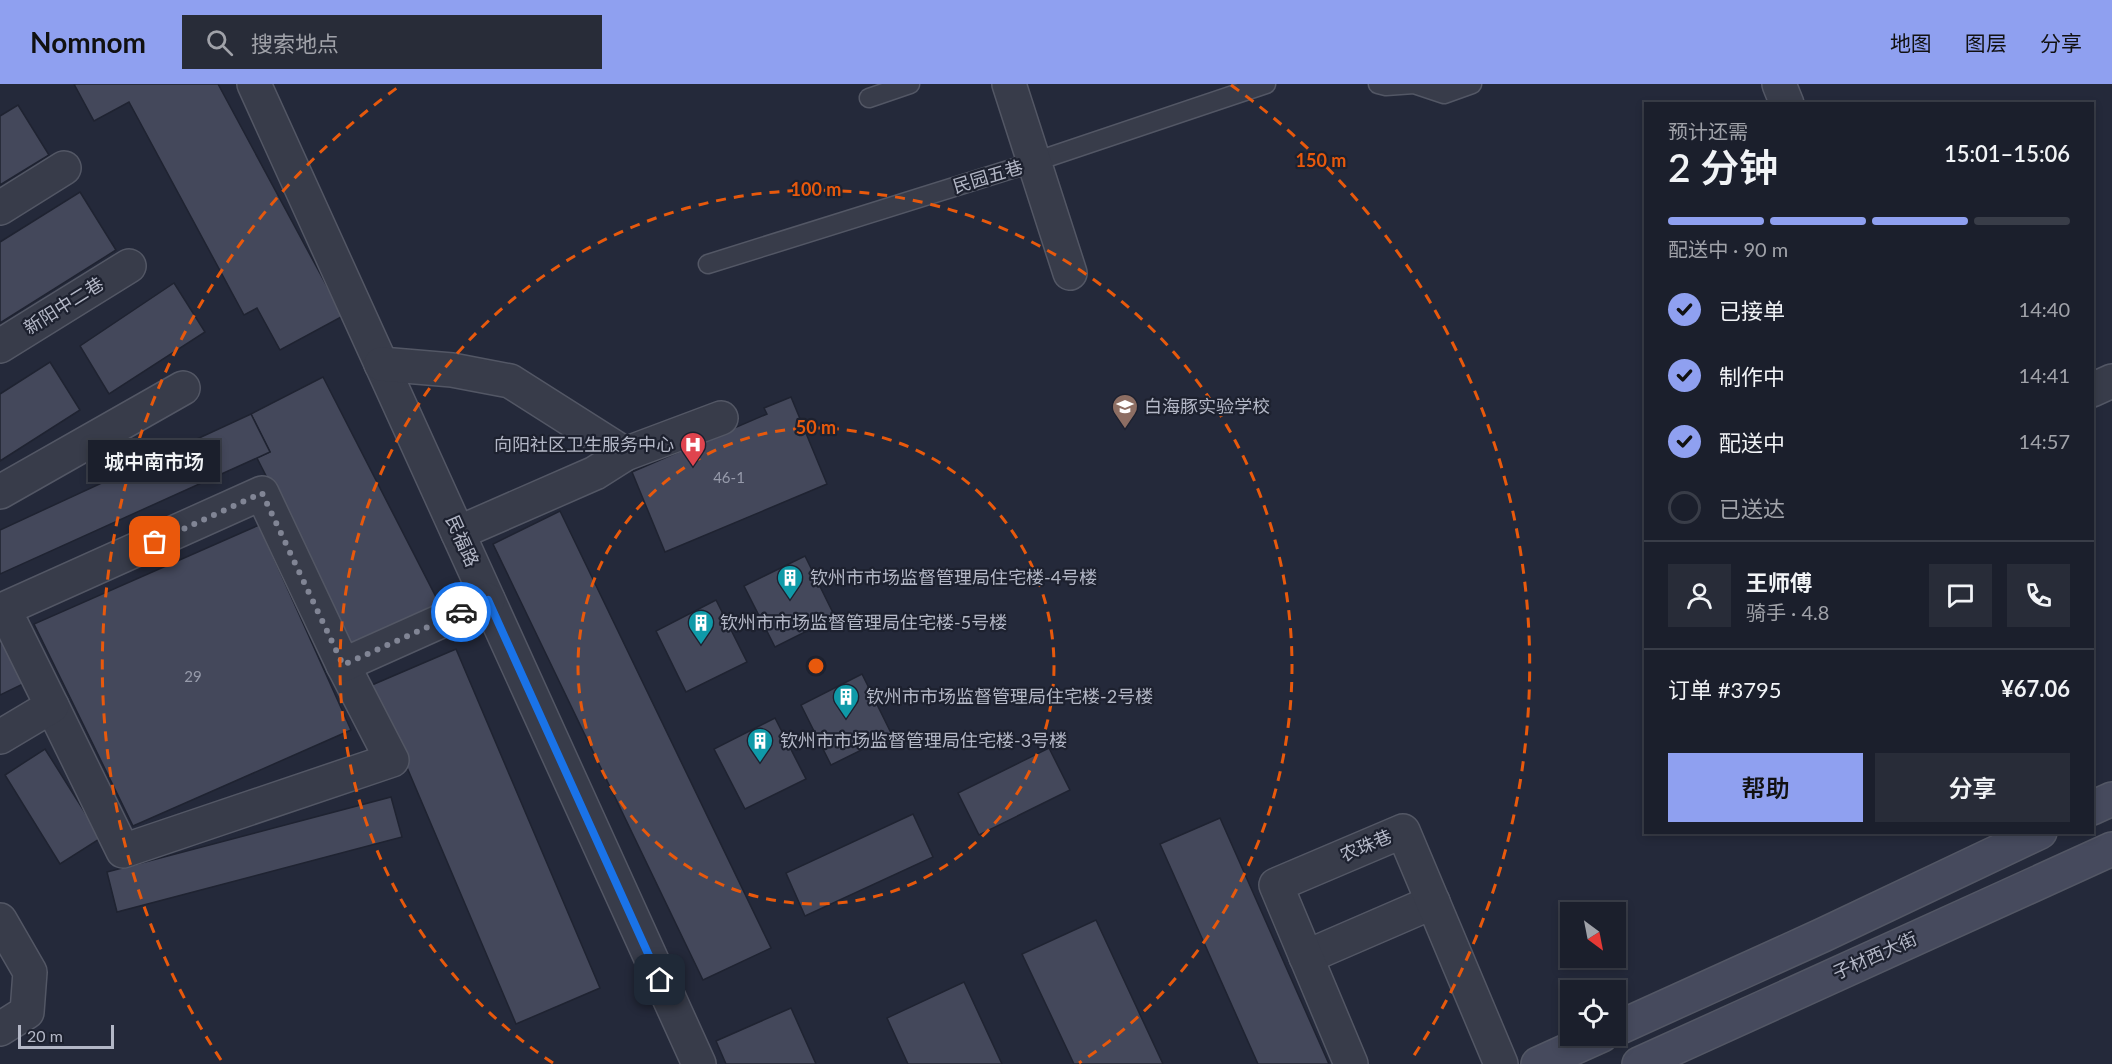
<!DOCTYPE html>
<html lang="zh">
<meta charset="utf-8">
<style>
:root{--surface:#1b1f2c;--page:#282c38;--text:#f1f3f6;--muted:#a0a2a9;--line:#393d48;--accent:#8fa0f0}
body{margin:0;font-family:Lato,"Noto Sans SC",sans-serif;background:var(--page);color:var(--text);height:100vh;display:flex;flex-direction:column;font-size:22px;white-space:nowrap}
*{box-sizing:border-box;margin:0}
p{font-size:20px;color:var(--muted)}
.icon{flex:none;width:33px;height:33px;fill:none;stroke:currentColor;stroke-width:2;stroke-linecap:round;stroke-linejoin:round}
.map{position:relative;flex:1;overflow:hidden}
.drawer{position:absolute;left:1644px;top:18px;width:450px;height:732px;display:flex;flex-direction:column;background:var(--surface);border-radius:0px;box-shadow:0 3px 9px #0003,0 0 0 2px var(--line)}
.drawer>*{flex:none}
.needle{width:39px;rotate:148deg}
.tools{position:absolute;left:1560px;top:818px;display:grid;gap:12px}
.tools a{display:grid;place-items:center;width:66px;height:66px;border-radius:0px;background:var(--surface);box-shadow:0 3px 9px #0003,0 0 0 2px var(--line);font-size:30px}
.scale{position:absolute;left:18px;bottom:15px;width:96px;box-sizing:border-box;padding-left:6px;border:3px solid #b3b7c6;border-top:0;font-size:16px;line-height:21px;white-space:nowrap;color:#b3b7c6;-webkit-text-stroke:4px #1d212f;paint-order:stroke}
.pin{position:absolute;display:grid;place-items:center;width:51px;height:51px;color:#fff;margin:-26px;border-radius:12px;box-shadow:0 3px 9px #0006}
.courier{position:absolute;display:grid;place-items:center;width:60px;height:60px;margin:-30px;border:4px solid #1a73e8;border-radius:50%;background:#fff;color:#222;box-shadow:0 2px 8px #0007}
.bubble{position:absolute;height:42px;border-radius:0px;background:var(--surface);box-shadow:0 3px 9px #0003,0 0 0 2px var(--line);font-size:20px;font-weight:600;line-height:42px;text-align:center}
.summary em{font-style:normal;font-weight:600}
.summary div{display:flex;flex-direction:column-reverse}
.summary{display:flex;align-items:center;justify-content:space-between;height:102px;padding:0 24px}
h1{font-size:39px;font-weight:600;line-height:45px}
.bar{display:grid;grid-template-columns:repeat(4,1fr);gap:9px 6px;align-content:center;height:72px;padding:0 24px}
.bar i{height:8px;border-radius:4px;background:var(--line)}
.bar .active{background:var(--accent)}
.bar p{grid-column:span 4}
.line{display:flex;align-items:center;gap:15px;padding:0 24px;border-top:2px solid var(--line)}
.line div{flex:1}
.round{display:grid;place-items:center;flex:none;width:63px;height:63px;border-radius:0px;background:var(--page)}
ol{padding:0 24px;list-style:none}
li{display:flex;align-items:center;gap:18px;height:66px}
li p{margin-inline-start:auto}
li .icon{padding:6px;border-radius:50%;background:var(--accent);color:#111;stroke-width:4}
li:last-child{color:var(--muted)}
li i{width:33px;height:33px;border:3px solid var(--line);border-radius:50%}
.action{display:flex;gap:12px;margin-top:auto;padding:12px 24px}
.action a{flex:1;height:69px;border-radius:0px;background:var(--accent);color:#111;font-size:24px;font-weight:600;line-height:69px;text-align:center}
.action a+a{background:var(--page);color:var(--text)}
header{display:flex;align-items:center;gap:36px;box-sizing:border-box;height:84px;padding:0 30px;background:var(--accent);color:#111}
header strong{font-size:28px}
nav{display:flex;gap:33px;margin-inline-start:auto;font-size:21px}
.search{width:420px;height:54px;background:var(--page);display:flex;align-items:center;gap:15px;box-sizing:border-box;padding:0 21px;border-radius:0px;color:var(--muted);font-size:22px}
.map>svg:first-child{display:block}
.building{fill:#44485b;stroke:#1f2331;stroke-width:1.5}
.lines{fill:none;stroke-linecap:round;stroke-linejoin:round}
.lane-casing{stroke:#535765;stroke-width:21}
.street-casing{stroke:#535765;stroke-width:36}
.secondary-casing{stroke:#535765;stroke-width:36}
.lane{stroke:#383c4a;stroke-width:18}
.street{stroke:#383c4a;stroke-width:33}
.secondary{stroke:#464a5d;stroke-width:33}
.done{stroke:#818595;stroke-width:6;stroke-dasharray:0 10.8}
.route{stroke:#1a73e8;stroke-width:8}
.ring{fill:none;stroke:#e8590c;stroke-width:3;stroke-dasharray:10 8}
.labels{text-anchor:middle;stroke-width:4.5;stroke-linejoin:round;paint-order:stroke}
.number-label{font-size:15px;fill:#979bab}
.street-label{font-size:18px;fill:#b3b7c6;stroke:#1d212f}
.poi-label{font-size:18px;fill:#b3b7c6;stroke:#1d212f;text-anchor:start}
.centre{fill:#e8590c;stroke:#1d212f;stroke-width:3}
.ring-label{font-size:18px;text-anchor:middle;font-weight:bold;fill:#e8590c;stroke:#1d212f;stroke-width:4.5;stroke-linejoin:round;paint-order:stroke}
</style>
<header>
<strong>Nomnom</strong>
<div class="search"><svg class="icon" aria-label="search" viewBox="0 0 24 24"><circle cx="10" cy="10" r="6"/><path d="M15 15l6 6"/></svg>搜索地点</div>
<nav><a>地图</a><a>图层</a><a>分享</a></nav>
</header>
<div class="map">
<svg width="2112" height="980" viewBox="0 0 2112 980">
<rect width="100%" height="100%" fill="#24293a"/>
<!-- building -->
<g class="building">
<path d="M74,0H218L343,232L280,266L257,224L244,231L129,18L94,37Z"/>
<path d="M18,21L49,71L0,101V32Z"/>
<path d="M80,108L116,166L0,239V158Z"/>
<path d="M174,199L205,248L109,310L80,262Z"/>
<path d="M50,278L80,326L0,377V310Z"/>
<path d="M323,293L439,519L353,563L257,374L270,368L251,330Z"/>
<path d="M791,313L827,400L665,468L632,388L767,330L764,324Z"/>
<path d="M251,330L270,368L0,490V446Z"/>
<path d="M560,427L771,864L703,896L493,460Z"/>
<path d="M259,441L351,646L133,742L34,540Z"/>
<path d="M805,472L835,533L775,563L744,502Z"/>
<path d="M716,516L747,578L686,608L656,547Z"/>
<path d="M0,545L23,600L0,611Z"/>
<path d="M456,565L600,904L516,940L372,601Z"/>
<path d="M862,590L892,651L831,681L801,621Z"/>
<path d="M775,634L806,695L745,725L714,665Z"/>
<path d="M1049,664L1070,706L979,751L958,709Z"/>
<path d="M45,665L101,754L60,780L5,691Z"/>
<path d="M391,713L402,753L117,828L107,788Z"/>
<path d="M913,730L933,773L805,832L786,789Z"/>
<path d="M1220,734L1329,980H1258L1160,760Z"/>
<path d="M1096,836L1163,980H1074L1022,870Z"/>
<path d="M964,898L1002,980H908L887,934Z"/>
<path d="M791,924L816,980H726L716,957Z"/>
</g>
<g class="lines">
<defs>
<g id="lane">
<path d="M1378,0L1386,2L1414,0L1444,10L1472,0"/>
<path d="M869,14L910,0"/>
<path d="M708,180L1034,78L1266,0"/>
</g>
<g id="street">
<path d="M254,0L699,980"/>
<path d="M1009,0L1070,189"/>
<path d="M1779,0L1787,20"/>
<path d="M0,124L64,84"/>
<path d="M0,262L129,182"/>
<path d="M381,280L452,286L510,297L625,370"/>
<path d="M2092,306L2112,297"/>
<path d="M0,408L183,304"/>
<path d="M458,449L595,389L625,370L721,334"/>
<path d="M52,622L123,767L392,676L343,581"/>
<path d="M0,653L52,622L4,525L262,409L343,581L488,516"/>
<path d="M0,836L30,888L27,928L0,945"/>
<path d="M1306,873L1433,818"/>
<path d="M1351,980L1276,801L1403,747L1501,980"/>
</g>
<g id="secondary">
<path d="M2092,724L2112,715"/>
<path d="M1616,945L1823,851L2040,748"/>
<path d="M1538,980L1602,951"/>
<path d="M1639,980L2112,765"/>
</g>
</defs>
<!-- lane casing -->
<use href="#lane" class="lane-casing"/>
<!-- street casing -->
<use href="#street" class="street-casing"/>
<!-- secondary casing -->
<use href="#secondary" class="secondary-casing"/>
<!-- lane -->
<use href="#lane" class="lane"/>
<!-- street -->
<use href="#street" class="street"/>
<!-- secondary -->
<use href="#secondary" class="secondary"/>
</g>
<g class="lines">
<!-- done -->
<path class="done" d="M155,458L262,409L343,581L461,528"/>
<!-- route -->
<path class="route" d="M461,528L488,516L660,896"/>
</g>
<!-- distance rings -->
<g class="ring">
<circle cx="816" cy="582" r="238"/>
<path d="M553 979A476 476 0 1 1 1079 979"/>
<path d="M221 976A714 714 0 0 1 401 1M1231 1A714 714 0 0 1 1411 976"/>
</g>
<!-- icons -->
<defs>
<symbol id="school-pin" viewBox="-11 -11 22 30"><path d="M0 17L-7.5 6A9.5 9.5 0 1 1 7.5 6Z" fill="#8d6e63" stroke="#1d212f"/><path d="M0-5L7-2L0 1L-7-2ZM-4 1L0 2.5L4 1V4Q0 6-4 4Z" fill="#fff"/></symbol>
<symbol id="hospital-pin" viewBox="-11 -11 22 30"><path d="M0 17L-7.5 6A9.5 9.5 0 1 1 7.5 6Z" fill="#e0444e" stroke="#1d212f"/><path d="M-5-5h3v3.5h4V-5h3V5h-3V1.5h-4V5h-3Z" fill="#fff"/></symbol>
<symbol id="building-pin" viewBox="-11 -11 22 30"><path d="M0 17L-7.5 6A9.5 9.5 0 1 1 7.5 6Z" fill="#0f9aa8" stroke="#1d212f"/><path d="M-4-6H4V6H1V3H-1V6H-4ZM-2.5-4.3h1.7v1.8h-1.7ZM.8-4.3h1.7v1.8H.8ZM-2.5-1h1.7V.8h-1.7ZM.8-1h1.7V.8H.8Z" fill="#fff"/></symbol>
</defs>
<g fill-rule="evenodd">
<use href="#school-pin" x="1110" y="308" width="30" height="40"/>
<use href="#hospital-pin" x="678" y="346" width="30" height="40"/>
<use href="#building-pin" x="775" y="479" width="30" height="40"/>
<use href="#building-pin" x="686" y="524" width="30" height="40"/>
<use href="#building-pin" x="831" y="598" width="30" height="40"/>
<use href="#building-pin" x="745" y="642" width="30" height="40"/>
</g>
<g class="labels">
<!-- number labels -->
<g class="number-label">
<text x="729" y="399">46-1</text>
<text x="193" y="598">29</text>
</g>
<!-- street labels -->
<g class="street-label">
<text transform="translate(988 93) rotate(-17)" y="6">民园五巷</text>
<text transform="translate(64 222) rotate(-32)" y="6">新阳中二巷</text>
<text transform="translate(462 457) rotate(66)" y="6">民福路</text>
<text transform="translate(1366 762) rotate(-23)" y="6">农珠巷</text>
<text transform="translate(1875 872) rotate(-24)" y="6">子材西大街</text>
</g>
<!-- poi labels -->
<g class="poi-label">
<text x="1144" y="329">白海豚实验学校</text>
<text x="674" y="367" text-anchor="end">向阳社区卫生服务中心</text>
<text x="810" y="500">钦州市市场监督管理局住宅楼-4号楼</text>
<text x="720" y="545">钦州市市场监督管理局住宅楼-5号楼</text>
<text x="866" y="619">钦州市市场监督管理局住宅楼-2号楼</text>
<text x="780" y="663">钦州市市场监督管理局住宅楼-3号楼</text>
</g>
</g>
<circle cx="816" cy="582" r="9" class="centre"/>
<g class="ring-label">
<text x="1321" y="83">150 m</text>
<text x="816" y="112">100 m</text>
<text x="816" y="350">50 m</text>
</g>
</svg>
<div class="tools">
<a><svg class="needle" viewBox="-14 -14 28 28"><path d="M0-13l5 13h-10z" fill="#e53935"/><path d="M0 13l5-13h-10z" fill="#a0a2a9"/></svg></a>
<a><svg class="icon" aria-label="locate" viewBox="0 0 24 24"><circle cx="12" cy="12" r="6"/><path d="M12 2v4M12 18v4M2 12h4M18 12h4"/></svg></a>
</div>
<div class="scale">20 m</div>
<div class="pin" style="left:155px;top:458px;background:#ea580c"><svg class="icon" aria-label="bag" viewBox="0 0 24 24"><path d="M5 8h14l-1 12H6zM9 8a3 3 0 0 1 6 0"/></svg></div>
<div class="pin" style="left:660px;top:896px;background:#1f2937"><svg class="icon" aria-label="home" viewBox="0 0 24 24"><path d="M3 11l9-7 9 7M6 9v11h12V9"/></svg></div>
<div class="courier" style="left:461px;top:528px"><svg class="icon" aria-label="car" viewBox="0 0 24 24"><path d="M5 17H2v-5l4-1 3-4h7l3 4 3 1v5h-3M9 17h6M6 11h13"/><circle cx="7" cy="17" r="2"/><circle cx="17" cy="17" r="2"/></svg></div>
<div class="bubble" style="left:88px;top:356px;width:132px">城中南市场</div>
<section class="drawer">
<div class="summary"><div><h1>2 分钟</h1><p>预计还需</p></div><em>15:01–15:06</em></div>
<div class="bar"><i class="active"></i><i class="active"></i><i class="active"></i><i></i><p>配送中 · 90 m</p></div>
<ol>
<li><svg class="icon" aria-label="check" viewBox="0 0 24 24"><path d="M5 12l5 5 9-10"/></svg>已接单<p>14:40</p></li>
<li><svg class="icon" aria-label="check" viewBox="0 0 24 24"><path d="M5 12l5 5 9-10"/></svg>制作中<p>14:41</p></li>
<li><svg class="icon" aria-label="check" viewBox="0 0 24 24"><path d="M5 12l5 5 9-10"/></svg>配送中<p>14:57</p></li>
<li><i></i>已送达</li>
</ol>
<div class="line" style="height:108px"><a class="round"><svg class="icon" aria-label="person" viewBox="0 0 24 24"><circle cx="12" cy="8" r="4"/><path d="M4 21q1-7 8-7t8 7"/></svg></a><div><b>王师傅</b><p>骑手 · 4.8</p></div><a class="round"><svg class="icon" aria-label="chat" viewBox="0 0 24 24"><path d="M4 5h16v11H9l-5 4z"/></svg></a><a class="round"><svg class="icon" aria-label="phone" viewBox="0 0 24 24"><path d="M5 4h4l2 5-3 2q2 4 5 5l2-3 5 2v4C11 20 4 13 5 4z"/></svg></a></div>
<div class="line" style="height:78px"><div>订单 #3795</div><b>¥67.06</b></div>
<div class="action"><a>帮助</a><a>分享</a></div>
</section>
</div>
